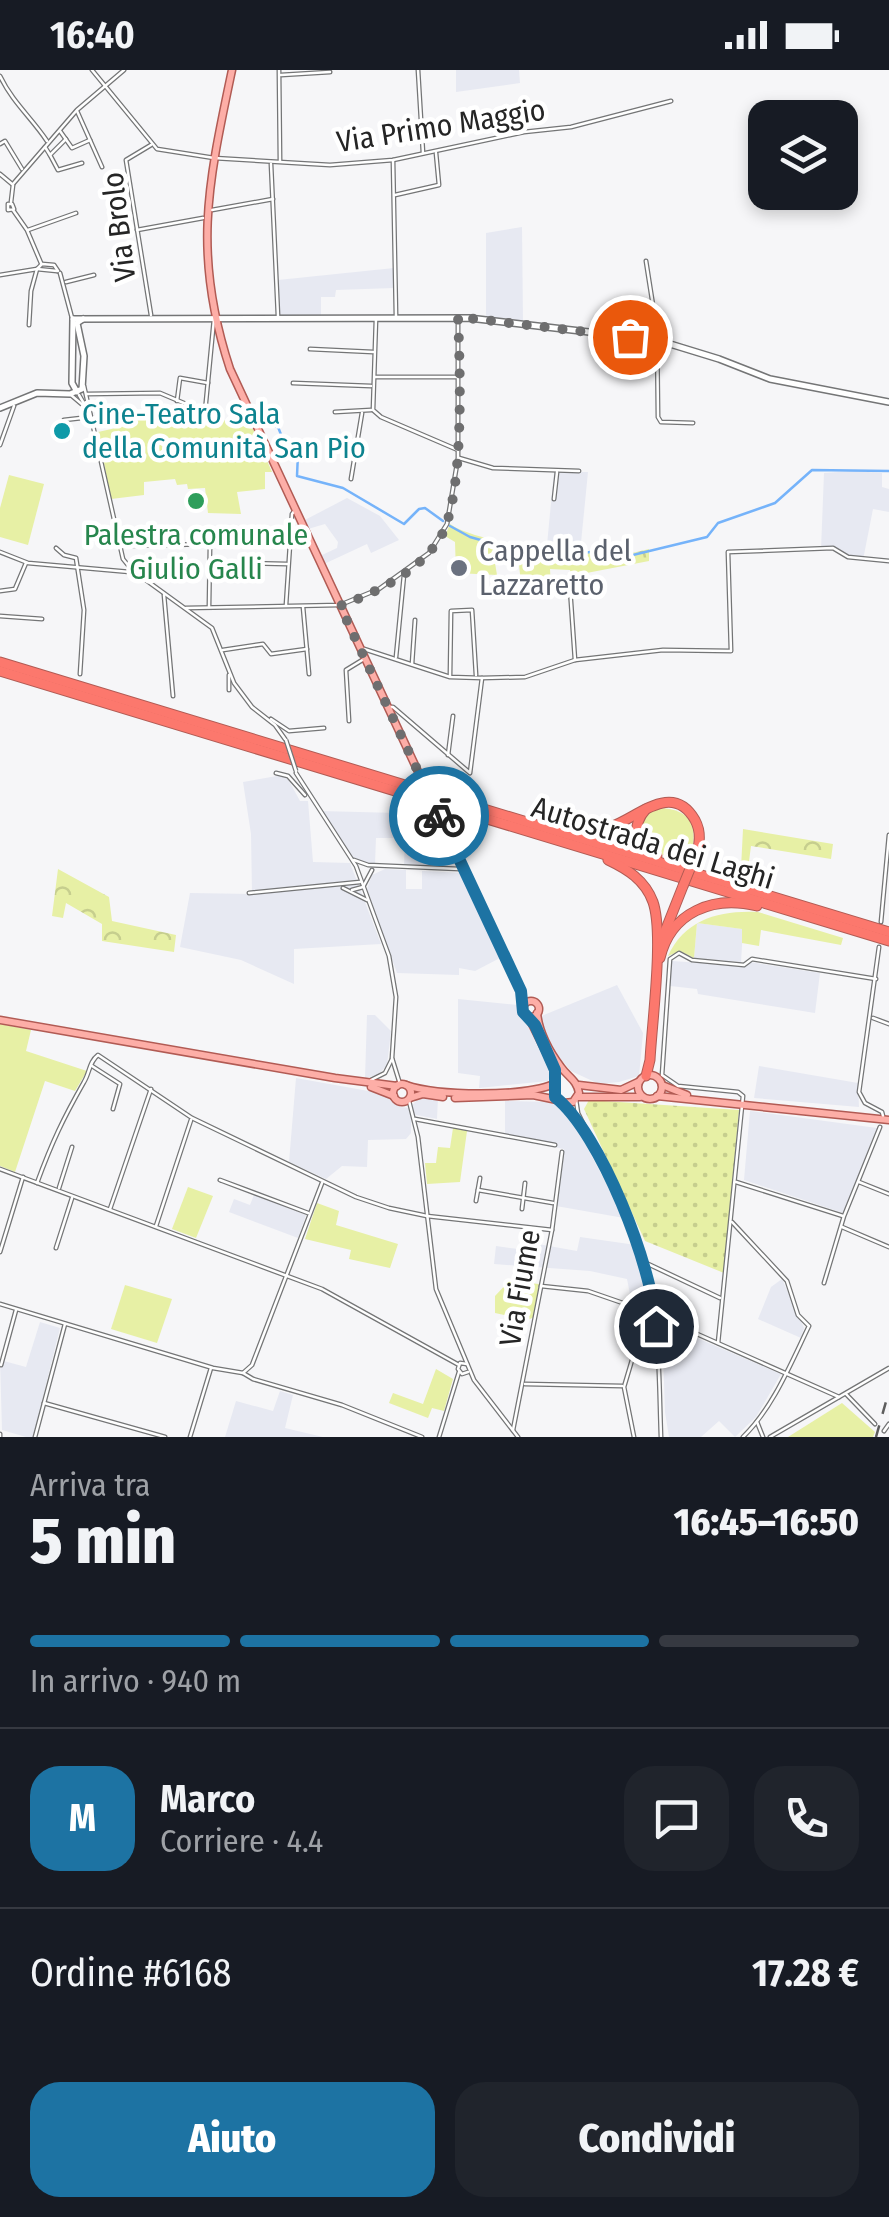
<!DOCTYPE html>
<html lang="it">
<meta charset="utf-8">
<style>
:root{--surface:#171b24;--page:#20242c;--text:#f1f3f6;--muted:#9ea1a6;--line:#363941;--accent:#1d73a3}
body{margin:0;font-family:"Fira Sans Condensed",sans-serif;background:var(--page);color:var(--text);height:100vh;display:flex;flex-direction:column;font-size:38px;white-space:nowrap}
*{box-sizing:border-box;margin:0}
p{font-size:32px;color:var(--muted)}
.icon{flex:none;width:55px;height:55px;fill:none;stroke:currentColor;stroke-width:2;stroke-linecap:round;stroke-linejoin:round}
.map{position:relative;height:1367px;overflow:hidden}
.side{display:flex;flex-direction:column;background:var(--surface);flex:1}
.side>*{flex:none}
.tools{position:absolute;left:748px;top:30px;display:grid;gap:20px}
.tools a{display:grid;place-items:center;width:110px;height:110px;border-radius:20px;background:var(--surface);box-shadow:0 5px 15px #0003;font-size:50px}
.pin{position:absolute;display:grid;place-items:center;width:85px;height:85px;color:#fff;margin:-42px;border:5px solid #fff;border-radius:50%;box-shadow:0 2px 10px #0007}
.courier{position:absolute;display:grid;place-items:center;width:100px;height:100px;margin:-50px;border:8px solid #1d73a3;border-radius:50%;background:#fff;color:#222;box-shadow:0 2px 12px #0007}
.head em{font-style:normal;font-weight:800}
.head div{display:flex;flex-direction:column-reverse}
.head{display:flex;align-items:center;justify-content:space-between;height:170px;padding:0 30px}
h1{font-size:65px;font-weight:800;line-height:75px}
.bar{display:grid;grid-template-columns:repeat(4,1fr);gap:15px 10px;align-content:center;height:120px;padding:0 30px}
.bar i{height:12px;border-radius:8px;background:var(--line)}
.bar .active{background:var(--accent)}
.bar p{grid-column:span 4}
.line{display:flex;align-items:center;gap:25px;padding:0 30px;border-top:2px solid var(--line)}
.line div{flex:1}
.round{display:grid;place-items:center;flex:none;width:105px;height:105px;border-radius:30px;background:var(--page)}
.primary-button{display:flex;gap:20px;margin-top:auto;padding:20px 30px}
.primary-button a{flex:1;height:115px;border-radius:30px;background:var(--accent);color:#fff;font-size:40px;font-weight:800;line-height:115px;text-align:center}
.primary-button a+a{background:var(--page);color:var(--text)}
.status{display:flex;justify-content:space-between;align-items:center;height:70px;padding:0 50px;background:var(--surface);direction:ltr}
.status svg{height:28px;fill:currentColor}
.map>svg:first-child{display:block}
.built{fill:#e7e9f2}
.green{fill:#e7f0a5}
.forest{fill:url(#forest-crowns)}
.garden{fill:url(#garden-dots)}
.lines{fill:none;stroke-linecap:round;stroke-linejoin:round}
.stream{stroke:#75b3fa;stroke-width:2.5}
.minor-casing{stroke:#747576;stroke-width:5}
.tertiary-casing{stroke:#747576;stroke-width:8}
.primary-casing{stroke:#b15b54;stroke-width:9}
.motorway-casing{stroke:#b15b54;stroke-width:11}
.minor{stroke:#fff;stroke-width:2.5}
.tertiary{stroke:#fff;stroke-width:5}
.primary{stroke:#fdaea7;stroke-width:6}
.motorway{stroke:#fc786d;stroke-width:9}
.rail{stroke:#5d5d5d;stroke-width:2.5;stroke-dasharray:12 12;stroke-linecap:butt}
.minor-bridge-casing{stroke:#747576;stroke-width:5;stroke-linecap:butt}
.primary-bridge-casing{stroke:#b15b54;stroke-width:9;stroke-linecap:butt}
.motorway-bridge-casing{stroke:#b15b54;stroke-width:11;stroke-linecap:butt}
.minor-bridge{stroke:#fff;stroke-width:2.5}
.primary-bridge{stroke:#fdaea7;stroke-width:6}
.motorway-bridge{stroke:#fc786d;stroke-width:9}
.done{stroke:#6e6e6f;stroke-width:10;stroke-dasharray:0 18}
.route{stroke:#1d73a3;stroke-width:12}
.culture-dot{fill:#0f9aa8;stroke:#fff;stroke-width:4}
.leisure-dot{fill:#2e9e5b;stroke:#fff;stroke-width:4}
.worship-dot{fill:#6b7280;stroke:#fff;stroke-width:4}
.labels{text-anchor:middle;stroke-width:9;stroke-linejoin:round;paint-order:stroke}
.street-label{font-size:30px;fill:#252525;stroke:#fff}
.culture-label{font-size:30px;fill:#0d838f;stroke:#fff;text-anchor:start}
.leisure-label{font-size:30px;fill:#27864d;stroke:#fff}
.worship-label{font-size:30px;fill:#5b616d;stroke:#fff;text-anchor:start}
</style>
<div class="status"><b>16:40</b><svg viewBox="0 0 49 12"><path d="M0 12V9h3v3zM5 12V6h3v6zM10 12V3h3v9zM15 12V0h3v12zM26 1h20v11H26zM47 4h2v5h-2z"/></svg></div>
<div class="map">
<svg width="889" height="1367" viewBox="0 0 889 1367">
<defs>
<pattern id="forest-crowns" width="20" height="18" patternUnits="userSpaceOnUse" patternTransform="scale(2.5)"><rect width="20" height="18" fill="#e7f0a5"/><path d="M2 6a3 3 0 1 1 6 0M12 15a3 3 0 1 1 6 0" fill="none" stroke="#c6ce8e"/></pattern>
<pattern id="garden-dots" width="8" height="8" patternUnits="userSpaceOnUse" patternTransform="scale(2.5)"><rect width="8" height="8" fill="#e7f0a5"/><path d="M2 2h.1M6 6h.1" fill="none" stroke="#c6ce8e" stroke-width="1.8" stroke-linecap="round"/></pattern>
</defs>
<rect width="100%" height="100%" fill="#f6f6f8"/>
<!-- built -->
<g class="built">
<path d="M456,0H519L520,13L456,22Z"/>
<path d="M522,157L523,252L486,248V163Z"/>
<path d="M394,198V218L336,220L335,227H321V246H279L278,210Z"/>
<path d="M854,401L882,403V417L889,419V442L873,439L863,490L847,488L833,480H821L824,403Z"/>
<path d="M554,402H588L580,483L546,485Z"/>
<path d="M347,428L380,446L399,470L371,483L367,474L324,494L320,486L337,478L338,472L325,454L308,459L303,451Z"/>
<path d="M277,706L287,707L300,731H308L313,792L350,793L381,874L294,879V914L241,890L180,877L190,823L252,824L251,764L243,712Z"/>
<path d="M320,741L437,744L446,764L433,765V797L404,796L405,768H376L375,794H366L354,789Z"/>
<path d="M385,799L406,800V819H422V801L464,803L500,888L475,901L459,898V905L397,903L367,819L372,805Z"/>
<path d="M697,853L743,859L741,892L694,888Z"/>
<path d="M672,891L745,896L750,892L820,903L815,943L698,924L697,919L670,916Z"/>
<path d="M617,915L643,963L639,1006L619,1012L599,1014L571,1001L550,976L539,947Z"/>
<path d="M458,929L518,935L551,1002L548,1011L479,1018L480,1006L458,1003Z"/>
<path d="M367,945H375L391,961L387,995L378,1005L365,1008Z"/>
<path d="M759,996L858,1013L859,1037L754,1028Z"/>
<path d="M296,1008L385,1024L400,1037L410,1038L420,1026L438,1028L437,1049L411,1044V1063L406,1069L368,1070L367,1097L342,1096L326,1109L289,1092Z"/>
<path d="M505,1031L552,1032L574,1052L624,1148L556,1136L564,1079L505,1067Z"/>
<path d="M750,1041L877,1058L843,1143L744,1110Z"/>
<path d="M254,1125L306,1145L298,1168L229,1142L234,1129L250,1135Z"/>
<path d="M580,1167L636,1175L651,1241L632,1234L627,1209L590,1201L494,1194L496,1176L518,1179L521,1171L577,1181Z"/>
<path d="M782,1209L804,1258L801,1268L758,1249L771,1217Z"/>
<path d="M40,1252L60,1258L33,1367H26L2,1360L0,1290L26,1297Z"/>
<path d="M662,1253L781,1304L756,1347L735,1367L719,1351L701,1367H669L665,1342Z"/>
<path d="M280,1321L293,1325L285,1358L323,1367H225L236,1331L273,1341Z"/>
</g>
<!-- green -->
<g class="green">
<path d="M184,338L253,359L272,402H265V419L237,422L241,444L208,443L205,418L188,419L187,414L177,415L175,409L144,412V425L111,429L98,362L116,358L114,347Z"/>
<path d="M9,405L44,414L28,475L0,467V438Z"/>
<path d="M450,454C466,465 484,465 500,475L495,493L497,505L456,503L455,472L445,466Z"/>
<path d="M658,738C696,738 699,763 688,793L658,783L642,770C639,755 644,745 658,738Z"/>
<path d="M758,842L843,868L841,875L761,860L759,876L742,873V859L697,853L694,888L680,881L668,886C685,849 720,840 758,842Z"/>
<path d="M0,954L31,960L26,981L87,1001L75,1021L45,1011L15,1102L0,1096Z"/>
<path d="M453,1058L467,1061L460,1112L427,1114L425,1093H436L438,1077L450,1078Z"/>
<path d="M188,1117L213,1126L196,1168L172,1159Z"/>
<path d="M317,1133L339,1141L336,1155L398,1174L390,1198L349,1189L351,1180L305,1169Z"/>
<path d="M509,1211L539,1214L534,1247L528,1250L495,1243V1226Z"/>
<path d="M125,1215L172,1229L157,1273L111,1259Z"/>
<path d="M436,1299L453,1309L444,1341L432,1338L428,1348L389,1333L393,1323L423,1334Z"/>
<path d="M842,1333L875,1362L873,1367H788Z"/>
</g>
<!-- forest -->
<g class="forest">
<path d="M500,475L546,485L598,481L603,490L649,479V491L571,506L570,500L550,499L551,517L540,518L539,512L521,513L519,495L497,489Z"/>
<path d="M743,759L833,774L831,789L751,776L748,799L741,798Z"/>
<path d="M58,799L109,827L112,851L176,865L174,882L102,871V854L66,833L63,848L52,846Z"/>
</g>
<!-- garden -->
<path class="garden" d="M589,1030L739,1040L724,1203L645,1171L584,1039Z"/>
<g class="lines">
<!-- stream -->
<g class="stream">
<path d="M262,355L278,357L284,372L298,383L297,406L343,418L404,454L419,439L425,438L443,451"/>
<path d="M450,456L470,467L545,488L598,481L604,492L707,467L718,453L775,433L812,400L889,401"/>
</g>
<defs>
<g id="minor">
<path d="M92,0L157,79L214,88L330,95L393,90L524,62L571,57L671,31"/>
<path d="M279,0L280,91"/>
<path d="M418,0L423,83"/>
<path d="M281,5L330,2"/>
<path d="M0,6C13,33 31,47 47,71"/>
<path d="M77,41L102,97"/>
<path d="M60,61L72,78L90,70"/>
<path d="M0,74L5,71L22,99"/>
<path d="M45,77L50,85L66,69"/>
<path d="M50,85L58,100L82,93"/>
<path d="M393,90L396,246"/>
<path d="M271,94L278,246"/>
<path d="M0,104L12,114"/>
<path d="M13,114L77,40L124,0"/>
<path d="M395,125L439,115L436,83"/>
<path d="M11,132L13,115"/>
<path d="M12,134L14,139L8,140V134Z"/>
<path d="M13,140L27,160L41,193"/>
<path d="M212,140L273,129"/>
<path d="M28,160L76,143"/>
<path d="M137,160L203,148"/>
<path d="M646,191L657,261L658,347L661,352L693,353"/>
<path d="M37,199L57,201"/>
<path d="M60,203L72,248"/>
<path d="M0,205L37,199L42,194L54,195L58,201"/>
<path d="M66,212L94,205"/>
<path d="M151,245L126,90L151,75"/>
<path d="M376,249L373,340L381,347L458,380"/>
<path d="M29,255L31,221L37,199"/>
<path d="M310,279L373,282"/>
<path d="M375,307H457"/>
<path d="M293,313L371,316"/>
<path d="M84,316L123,489L132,500L212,558L234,613L252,637L275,655L285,669"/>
<path d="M87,324L160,323L205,342L214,249"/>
<path d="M71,325L84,336"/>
<path d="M79,325L90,344"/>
<path d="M177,331L180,308L208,313"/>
<path d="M335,342L371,340"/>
<path d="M64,350L90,347"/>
<path d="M0,375L14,336"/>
<path d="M459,388L493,398L579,401"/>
<path d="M351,409L362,343"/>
<path d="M554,429L557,402"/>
<path d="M210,473L216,463L289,469"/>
<path d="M120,476L210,474"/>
<path d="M56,478L64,485L76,488L84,540L80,604"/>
<path d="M0,482L28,493L130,502"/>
<path d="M249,493L287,494"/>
<path d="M570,518L575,590"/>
<path d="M0,521L15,519L26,493"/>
<path d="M164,525L173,626"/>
<path d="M286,535L292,444L295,440"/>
<path d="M209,537L210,475"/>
<path d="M303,537L309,604"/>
<path d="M186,538L340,535L379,519L429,483L447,454L458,388V249"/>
<path d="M0,546L42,549"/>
<path d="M364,579L450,607L482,608L525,607L575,590L663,580L731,581L728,482L833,478L848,487L889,491"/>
<path d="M223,580L263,574L271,584L307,579"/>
<path d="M396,587L404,505"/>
<path d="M412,594L415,550"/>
<path d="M450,606L451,541L472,540L476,605"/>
<path d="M229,620V605"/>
<path d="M390,637H393L470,703L482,608"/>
<path d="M271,649L289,661L324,658"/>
<path d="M349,651L346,600L364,589"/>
<path d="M448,685L453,646"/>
<path d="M276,703L288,706L305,725"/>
<path d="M296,703L356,796L389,886L396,927L392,988L400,1014"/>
<path d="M354,790L368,795L460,799"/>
<path d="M343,818L367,830"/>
<path d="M352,820L363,817L372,800"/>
<path d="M249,823L360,812"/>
<path d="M881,852L889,765"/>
<path d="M879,877L859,1022L865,1033L882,1042L883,1046"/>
<path d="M873,948L889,954"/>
<path d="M92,996L120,1014L113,1039"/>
<path d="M371,1010L385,1003L392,989"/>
<path d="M576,1030L578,1043C603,1094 635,1150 648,1206C660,1258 659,1314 661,1367"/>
<path d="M409,1031L418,1067L436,1219L474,1310L518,1367"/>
<path d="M565,1034L584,1060"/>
<path d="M415,1049L555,1075"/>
<path d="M0,1099L322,1219L459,1295"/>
<path d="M220,1110L308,1143"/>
<path d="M736,1112L843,1146"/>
<path d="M859,1112L889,1124"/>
<path d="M37,1113C52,1072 63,1049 84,1012C90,1002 89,992 98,985L192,1048L356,1127L389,1138L427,1146L552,1160"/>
<path d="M59,1118L72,1077"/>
<path d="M478,1120L553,1133"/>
<path d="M476,1131L480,1108"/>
<path d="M110,1139L151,1019"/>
<path d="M522,1139L525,1113"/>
<path d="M732,1152L787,1211L798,1245L809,1256C791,1293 773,1338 743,1367"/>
<path d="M156,1156L191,1050"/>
<path d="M842,1157L889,1177"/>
<path d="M56,1178L72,1128"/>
<path d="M0,1182L23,1107"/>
<path d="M646,1193L720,1228"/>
<path d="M824,1213L844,1146L880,1057"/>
<path d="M541,1216L588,1221L643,1240L839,1327"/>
<path d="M0,1234L213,1298L243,1303L253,1309L342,1335L422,1367"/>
<path d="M718,1273L743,1026L738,1022L678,1016L662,1005L670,889L679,883L692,890L744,895L752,889L876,909"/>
<path d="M467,1294L460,1293L458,1299L462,1304L468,1302"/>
<path d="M1,1295L16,1240"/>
<path d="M243,1303L252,1295L322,1113"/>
<path d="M525,1314L622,1316"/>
<path d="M846,1324L875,1354"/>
<path d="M44,1333L165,1367"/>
<path d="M757,1352L763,1367"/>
<path d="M513,1360L552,1160L562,1082"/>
<path d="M884,1361L889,1354"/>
<path d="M0,1364V1367"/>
<path d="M35,1367L65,1254"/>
<path d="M190,1367L211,1298"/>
<path d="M439,1367L459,1302"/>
<path d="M634,1367L624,1317L646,1243"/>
<path d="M770,1367L889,1298"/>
</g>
<g id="tertiary">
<path d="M73,249L469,248L657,270L719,289L770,309L889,332"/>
<path d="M73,249L72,313L77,322"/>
<path d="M0,338L37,323L70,324L82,319L84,286L77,253L83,249"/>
</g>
<g id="primary">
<path d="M232,0C208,114 192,184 230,299L421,708"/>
<path d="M439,745L521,921L523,937"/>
<circle cx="531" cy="939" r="8"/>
<path d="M528,946L555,1000V1027L564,1033L573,1032L579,1023C577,1010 568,1007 561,997C549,981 539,962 537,943"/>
<path d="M0,950L335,1008L397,1016"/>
<circle cx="650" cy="1017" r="12"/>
<circle cx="402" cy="1023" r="9"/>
<path d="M406,1015C438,1026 523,1027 554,1014"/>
<path d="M579,1015L621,1020L638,1012"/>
<path d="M662,1015L687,1025"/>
<path d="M371,1017L394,1026"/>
<path d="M657,1026L889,1050"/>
<path d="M578,1027H640"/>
<path d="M410,1028L423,1024L443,1027"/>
<path d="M455,1028L533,1025L557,1030"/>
</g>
<g id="motorway">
<path d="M0,592L889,862"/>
<path d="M0,601L889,871"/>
<path d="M646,739C630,757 636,776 657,786"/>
<path d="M569,758C583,761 596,762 610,757C636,749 672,710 695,750C702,763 700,776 694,789"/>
<path d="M608,790C627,799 645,810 653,832C664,864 652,952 650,990L646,1006"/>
<path d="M662,869L683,816"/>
<path d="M660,888C671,842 713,825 757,836"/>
</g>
</defs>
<!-- minor casing -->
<use href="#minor" class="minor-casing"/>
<!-- tertiary casing -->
<use href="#tertiary" class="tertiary-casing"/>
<!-- primary casing -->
<use href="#primary" class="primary-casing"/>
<!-- motorway casing -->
<use href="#motorway" class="motorway-casing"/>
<!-- minor -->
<use href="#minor" class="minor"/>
<!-- tertiary -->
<use href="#tertiary" class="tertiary"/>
<!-- primary -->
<use href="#primary" class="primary"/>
<!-- motorway -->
<use href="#motorway" class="motorway"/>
<!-- rail -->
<path class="rail" d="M876,1367L889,1321"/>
<defs>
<path id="minor-bridge" d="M286,670L296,701"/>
<path id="primary-bridge" d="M421,708L439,745"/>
<path id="motorway-bridge" d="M683,816L694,789"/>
</defs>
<!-- minor-bridge casing -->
<use href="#minor-bridge" class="minor-bridge-casing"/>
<!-- primary-bridge casing -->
<use href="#primary-bridge" class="primary-bridge-casing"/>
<!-- motorway-bridge casing -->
<use href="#motorway-bridge" class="motorway-bridge-casing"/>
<!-- minor-bridge -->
<use href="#minor-bridge" class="minor-bridge"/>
<!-- primary-bridge -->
<use href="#primary-bridge" class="primary-bridge"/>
<!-- motorway-bridge -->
<use href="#motorway-bridge" class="motorway-bridge"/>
</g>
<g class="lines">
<!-- done -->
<path class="done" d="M439,746L340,536C377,522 419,502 440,468C465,428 460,296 458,247L630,267"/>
<!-- route -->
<path class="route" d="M439,746L521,921L523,942L535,955L555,1000V1027C601,1063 653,1198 656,1256"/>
</g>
<!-- markers -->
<circle class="culture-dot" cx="62" cy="361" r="10"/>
<circle class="leisure-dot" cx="196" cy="431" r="10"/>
<circle class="worship-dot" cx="459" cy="498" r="10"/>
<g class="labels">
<!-- street labels -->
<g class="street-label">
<text transform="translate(441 56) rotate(-9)" y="10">Via Primo Maggio</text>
<text transform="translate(119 157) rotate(-97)" y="10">Via Brolo</text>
<text transform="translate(653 773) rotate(17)" y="10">Autostrada dei Laghi</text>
<text transform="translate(520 1218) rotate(-80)" y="10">Via Fiume</text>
</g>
<!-- culture labels -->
<g class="culture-label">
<text x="82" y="354">Cine-Teatro Sala<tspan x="82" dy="34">della Comunità San Pio</tspan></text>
</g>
<!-- leisure labels -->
<g class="leisure-label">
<text x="196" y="475">Palestra comunale<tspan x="196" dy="34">Giulio Galli</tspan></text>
</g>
<!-- worship labels -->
<g class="worship-label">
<text x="479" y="491">Cappella del<tspan x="479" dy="34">Lazzaretto</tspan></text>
</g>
</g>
</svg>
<div class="tools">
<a><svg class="icon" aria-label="layers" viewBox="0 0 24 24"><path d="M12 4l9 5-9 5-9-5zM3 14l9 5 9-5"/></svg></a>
</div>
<div class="pin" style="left:630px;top:267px;background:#ea580c"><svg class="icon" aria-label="bag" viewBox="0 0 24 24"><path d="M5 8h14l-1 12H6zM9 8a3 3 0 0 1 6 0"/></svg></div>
<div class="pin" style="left:656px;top:1256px;background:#1f2937"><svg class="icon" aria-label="home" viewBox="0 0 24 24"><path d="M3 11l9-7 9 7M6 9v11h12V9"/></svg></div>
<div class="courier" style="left:439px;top:746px"><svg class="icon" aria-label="bike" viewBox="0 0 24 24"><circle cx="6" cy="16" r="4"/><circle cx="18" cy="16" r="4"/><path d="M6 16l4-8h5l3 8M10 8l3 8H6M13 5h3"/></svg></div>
</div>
<section class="side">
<div class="head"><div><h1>5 min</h1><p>Arriva tra</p></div><em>16:45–16:50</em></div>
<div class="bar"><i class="active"></i><i class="active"></i><i class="active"></i><i></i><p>In arrivo · 940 m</p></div>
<div class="line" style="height:180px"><b class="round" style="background:var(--accent);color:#fff">M</b><div><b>Marco</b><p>Corriere · 4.4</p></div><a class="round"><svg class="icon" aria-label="chat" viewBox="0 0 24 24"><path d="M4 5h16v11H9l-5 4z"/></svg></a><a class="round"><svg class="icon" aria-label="phone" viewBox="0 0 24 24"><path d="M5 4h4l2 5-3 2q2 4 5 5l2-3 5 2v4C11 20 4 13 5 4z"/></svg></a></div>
<div class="line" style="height:130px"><div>Ordine #6168</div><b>17.28 €</b></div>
<div class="primary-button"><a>Aiuto</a><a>Condividi</a></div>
</section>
